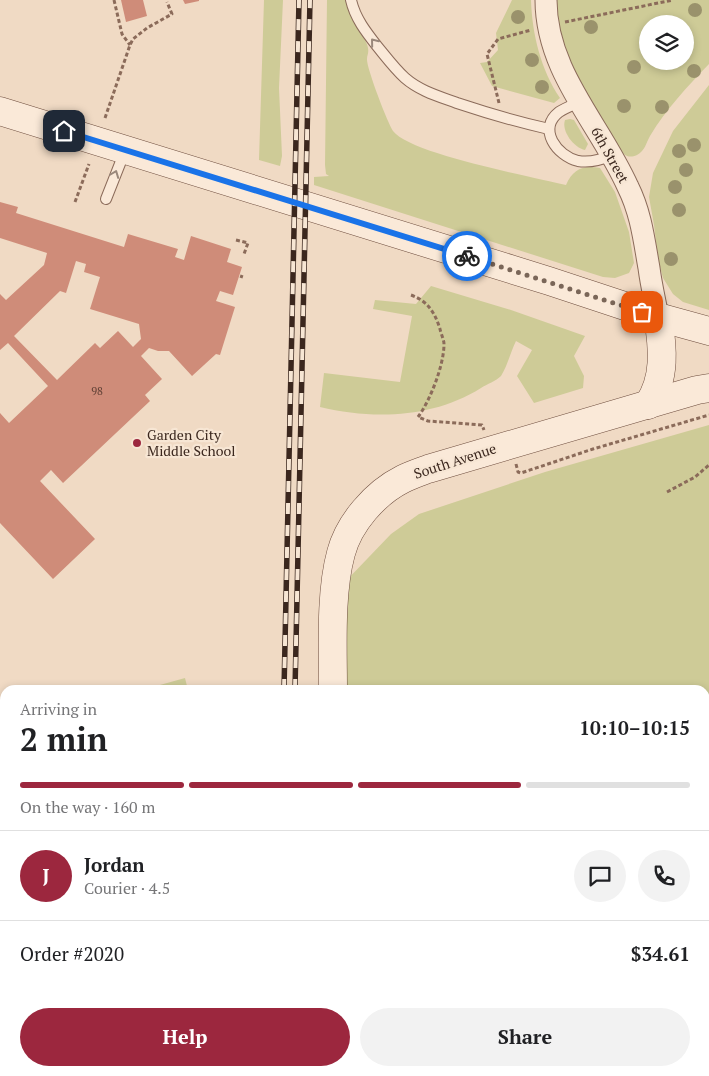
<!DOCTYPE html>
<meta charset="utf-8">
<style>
:root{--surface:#fff;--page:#f2f2f2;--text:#202124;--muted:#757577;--line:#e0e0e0;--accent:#9c273e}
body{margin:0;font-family:"PT Serif",serif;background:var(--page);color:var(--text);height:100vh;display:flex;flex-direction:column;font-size:19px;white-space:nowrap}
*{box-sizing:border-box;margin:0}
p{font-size:16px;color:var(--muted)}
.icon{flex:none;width:28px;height:28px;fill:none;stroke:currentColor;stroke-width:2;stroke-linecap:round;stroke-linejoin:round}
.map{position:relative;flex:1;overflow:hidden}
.side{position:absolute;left:0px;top:685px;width:710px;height:391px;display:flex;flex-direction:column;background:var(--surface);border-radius:15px 15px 0 0;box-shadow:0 2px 8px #0003}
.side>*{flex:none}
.fabs{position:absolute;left:639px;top:15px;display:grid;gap:10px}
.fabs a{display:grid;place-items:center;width:55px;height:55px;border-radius:50%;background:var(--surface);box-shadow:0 2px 8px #0003;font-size:25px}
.pin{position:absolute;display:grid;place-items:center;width:42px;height:42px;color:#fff;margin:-21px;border-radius:10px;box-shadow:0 2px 8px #0006}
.courier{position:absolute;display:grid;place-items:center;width:50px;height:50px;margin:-25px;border:4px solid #1a73e8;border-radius:50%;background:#fff;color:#222;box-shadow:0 1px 6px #0007}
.headline em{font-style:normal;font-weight:700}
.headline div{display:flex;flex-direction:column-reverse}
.headline{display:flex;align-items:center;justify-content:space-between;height:85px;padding:0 20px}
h1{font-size:32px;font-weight:700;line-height:38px}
.bar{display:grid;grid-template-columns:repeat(4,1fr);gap:8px 5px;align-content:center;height:60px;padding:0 20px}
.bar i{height:6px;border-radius:4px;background:var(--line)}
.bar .current{background:var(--accent)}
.bar p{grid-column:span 4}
.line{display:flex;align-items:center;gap:12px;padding:0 20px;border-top:1px solid var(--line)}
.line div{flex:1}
.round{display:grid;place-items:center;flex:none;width:52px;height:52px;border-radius:26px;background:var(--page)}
.primary-button{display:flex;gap:10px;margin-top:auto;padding:10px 20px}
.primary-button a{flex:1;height:58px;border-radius:30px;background:var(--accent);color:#fff;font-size:20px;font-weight:700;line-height:58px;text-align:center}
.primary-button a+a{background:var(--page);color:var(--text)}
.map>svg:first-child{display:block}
.green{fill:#cecb97;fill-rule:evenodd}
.building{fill:#cf8c79;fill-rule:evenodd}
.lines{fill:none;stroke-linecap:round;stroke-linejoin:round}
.lane-casing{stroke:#8b6b5a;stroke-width:12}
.street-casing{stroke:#8b6b5a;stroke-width:23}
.secondary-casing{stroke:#6d4c3d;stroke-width:29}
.path{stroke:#8b6b5a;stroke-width:3;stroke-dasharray:4 2.5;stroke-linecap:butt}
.lane{stroke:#fae9d8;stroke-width:10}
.street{stroke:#fae9d8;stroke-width:21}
.secondary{stroke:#fae9d8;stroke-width:28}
.rail-casing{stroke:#3b271e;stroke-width:5.5}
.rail{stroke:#f7e6d4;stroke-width:4;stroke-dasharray:11;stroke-linecap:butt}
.tree{fill:#9a926c}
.oneway{stroke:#9a887b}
.done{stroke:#7a6658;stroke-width:5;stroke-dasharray:0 9}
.route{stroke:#1a73e8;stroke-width:6}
.poi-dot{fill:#9c273e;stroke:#f7e6d4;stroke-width:2}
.labels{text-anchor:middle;stroke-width:4.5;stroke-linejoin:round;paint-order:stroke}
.number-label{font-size:11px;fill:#604035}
.street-label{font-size:14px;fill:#3b271e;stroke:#f7e6d4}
.poi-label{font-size:14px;fill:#3b271e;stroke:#f7e6d4;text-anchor:start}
</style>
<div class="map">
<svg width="709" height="1076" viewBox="0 0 709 1076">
<rect width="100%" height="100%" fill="#f0dac4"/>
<!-- green -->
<g class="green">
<path d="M264,0H283L279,88L282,156L280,166L259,160Z"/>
<path d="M327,0H346C348,11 354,22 360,31C363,37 367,42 368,48C369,53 367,55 367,59C366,67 388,124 393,131C410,154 534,177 566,185C573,169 583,165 600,168L615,192L629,232L634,263L629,273L615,278L603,277L314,185V177L329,176L326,174L325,165Z"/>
<path d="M512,0H531C532,34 541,70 560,98L554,103L492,86L480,63L487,62L498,50L496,33Z"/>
<path d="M557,0H709V64C688,86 666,109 650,136C646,143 645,151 637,155C628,159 624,155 618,148C591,102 556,55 557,0ZM648,24H685V61H648Z"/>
<path d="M709,85V310L683,302L673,294L663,278L658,259L654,225L649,197L653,173L673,131Z"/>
<path d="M570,119L574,120L588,144L585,150C574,148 561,131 565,120Z"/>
<path d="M431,286L511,310L585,336L574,356L584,376L583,388L534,403L517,376L532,350L516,341C511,351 507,367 501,376C496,381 487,384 481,388C433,418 374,420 320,407L324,373L400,382L412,316L373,309L375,300L416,304Z"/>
<path d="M709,425V1076H328L329,1071H705V690H342L344,583L391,534L419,514L545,472Z"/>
<path d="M185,678L188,690H142Z"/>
<path d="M5,729V880L0,881V730Z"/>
</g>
<!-- building -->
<g class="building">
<path d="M121,0H143L147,16L126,22Z"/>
<path d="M183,0H199V1L185,4Z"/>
<path d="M0,202L18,207L16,213L124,247L128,234L178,249L175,257L184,260L191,236L231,249L227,262L242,267L233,295L220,291L216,301L235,307L220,355L216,354L192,376L169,351H158L149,348L141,356L162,379L145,395L150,401L63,483L51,470L40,481L95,539L53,579L0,523V413L9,423L48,386L8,343L0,350V294L6,300L44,265L47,253L0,238ZM76,261L86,264L84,272L100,277L90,309L139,324L141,339L133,347L118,331L100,348L95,343L57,380L14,336L60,291L66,293Z"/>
</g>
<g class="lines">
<defs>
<g id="lane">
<path d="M351,0C355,18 366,32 377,46C386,57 395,69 405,78C420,91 438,96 457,103C487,113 518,122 549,129"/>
<path d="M580,102C573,105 565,108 559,112C537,129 557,156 578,161C590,163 601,160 612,155"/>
<path d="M106,199L125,151"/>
</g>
<path id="street" d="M546,0C546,72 600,124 628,187C641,213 644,240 649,268C651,284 655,301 658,317"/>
<g id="secondary">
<path d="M0,111L549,281L658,317L709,331"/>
<path d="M648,405C666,378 663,348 658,317"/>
<path d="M333,690C333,648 330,593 341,553C349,523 375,493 403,479C411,475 420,472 428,469L697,390L709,388"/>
<path d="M324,1076V1071"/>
</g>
</defs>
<!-- lane casing -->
<use href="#lane" class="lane-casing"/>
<!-- street casing -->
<use href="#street" class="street-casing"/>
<!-- secondary casing -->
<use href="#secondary" class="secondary-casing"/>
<!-- path -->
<g class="path">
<path d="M114,0L122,34L130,45"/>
<path d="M565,22L673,0"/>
<path d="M499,103L487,54L498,39L531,30"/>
<path d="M105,118L130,45L133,39L147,28L172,14L167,2"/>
<path d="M75,202L89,164"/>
<path d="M236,240L248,243L244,254"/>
<path d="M241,278L242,275"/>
<path d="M411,295C428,301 435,313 440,329C441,334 444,340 444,344C444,365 430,401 418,417L428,421L482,425L484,430"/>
<path d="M516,464L518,472L521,473L593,449L709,415"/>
<path d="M667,492L695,477L709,465"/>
<path d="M705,710L709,707"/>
</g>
<!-- lane -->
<use href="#lane" class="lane"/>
<!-- street -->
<use href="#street" class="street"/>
<!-- secondary -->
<use href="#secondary" class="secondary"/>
<defs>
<g id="rail">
<path d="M284,690L299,0"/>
<path d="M295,690L310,0"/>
<path d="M276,1076V1071"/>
<path d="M286,1076V1071"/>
</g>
</defs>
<!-- rail casing -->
<use href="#rail" class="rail-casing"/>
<!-- rail -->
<use href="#rail" class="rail"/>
</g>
<!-- trees -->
<g class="tree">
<circle cx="695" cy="10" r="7"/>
<circle cx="518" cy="17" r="7"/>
<circle cx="591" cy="27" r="7"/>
<circle cx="532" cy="60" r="7"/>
<circle cx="634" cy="67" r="7"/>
<circle cx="694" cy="71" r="7"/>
<circle cx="542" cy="87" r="7"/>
<circle cx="624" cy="106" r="7"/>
<circle cx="662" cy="107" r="7"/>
<circle cx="694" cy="145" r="7"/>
<circle cx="679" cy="151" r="7"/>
<circle cx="686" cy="170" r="7"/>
<circle cx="675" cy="187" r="7"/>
<circle cx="679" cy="210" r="7"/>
<circle cx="671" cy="259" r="7"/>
</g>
<!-- one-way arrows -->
<defs><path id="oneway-chevron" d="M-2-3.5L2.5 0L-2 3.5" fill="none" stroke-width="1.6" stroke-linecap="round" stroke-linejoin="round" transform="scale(1.25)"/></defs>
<g class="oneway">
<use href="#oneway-chevron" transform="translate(374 42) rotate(-129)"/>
<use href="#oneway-chevron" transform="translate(115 174) rotate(-69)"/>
</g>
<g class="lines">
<!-- done -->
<path class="done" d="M467,256L642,312"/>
<!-- route -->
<path class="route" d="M64,131L467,256"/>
</g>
<!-- markers -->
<circle class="poi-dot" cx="137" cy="443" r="5"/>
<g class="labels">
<!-- number labels -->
<g class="number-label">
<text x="97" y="395">98</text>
</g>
<!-- street labels -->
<g class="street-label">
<text transform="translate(610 155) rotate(61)" y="5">6th Street</text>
<text transform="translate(455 461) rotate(-18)" y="5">South Avenue</text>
</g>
<!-- poi labels -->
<g class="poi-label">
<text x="147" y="440">Garden City<tspan x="147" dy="16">Middle School</tspan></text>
</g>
</g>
</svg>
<div class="fabs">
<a><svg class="icon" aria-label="layers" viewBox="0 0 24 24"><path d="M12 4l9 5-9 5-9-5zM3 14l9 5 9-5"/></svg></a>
</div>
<div class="pin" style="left:642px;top:312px;background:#ea580c"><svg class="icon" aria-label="bag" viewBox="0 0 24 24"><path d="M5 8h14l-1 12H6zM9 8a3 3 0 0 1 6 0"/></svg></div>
<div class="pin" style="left:64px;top:131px;background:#1f2937"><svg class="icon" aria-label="home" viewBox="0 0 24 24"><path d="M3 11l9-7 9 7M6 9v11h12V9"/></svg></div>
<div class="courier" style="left:467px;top:256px"><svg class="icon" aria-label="bike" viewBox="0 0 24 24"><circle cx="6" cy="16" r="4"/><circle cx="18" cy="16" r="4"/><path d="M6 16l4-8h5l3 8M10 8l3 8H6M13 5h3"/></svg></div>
<section class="side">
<div class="headline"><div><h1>2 min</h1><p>Arriving in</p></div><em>10:10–10:15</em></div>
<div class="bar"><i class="current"></i><i class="current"></i><i class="current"></i><i></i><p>On the way · 160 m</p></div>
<div class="line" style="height:90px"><b class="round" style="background:var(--accent);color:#fff">J</b><div><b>Jordan</b><p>Courier · 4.5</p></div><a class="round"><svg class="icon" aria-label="chat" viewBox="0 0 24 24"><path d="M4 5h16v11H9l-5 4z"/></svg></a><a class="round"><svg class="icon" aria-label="phone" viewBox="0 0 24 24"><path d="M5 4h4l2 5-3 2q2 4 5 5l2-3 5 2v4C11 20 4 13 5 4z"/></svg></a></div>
<div class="line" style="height:65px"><div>Order #2020</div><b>$34.61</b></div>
<div class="primary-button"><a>Help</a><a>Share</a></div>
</section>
</div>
